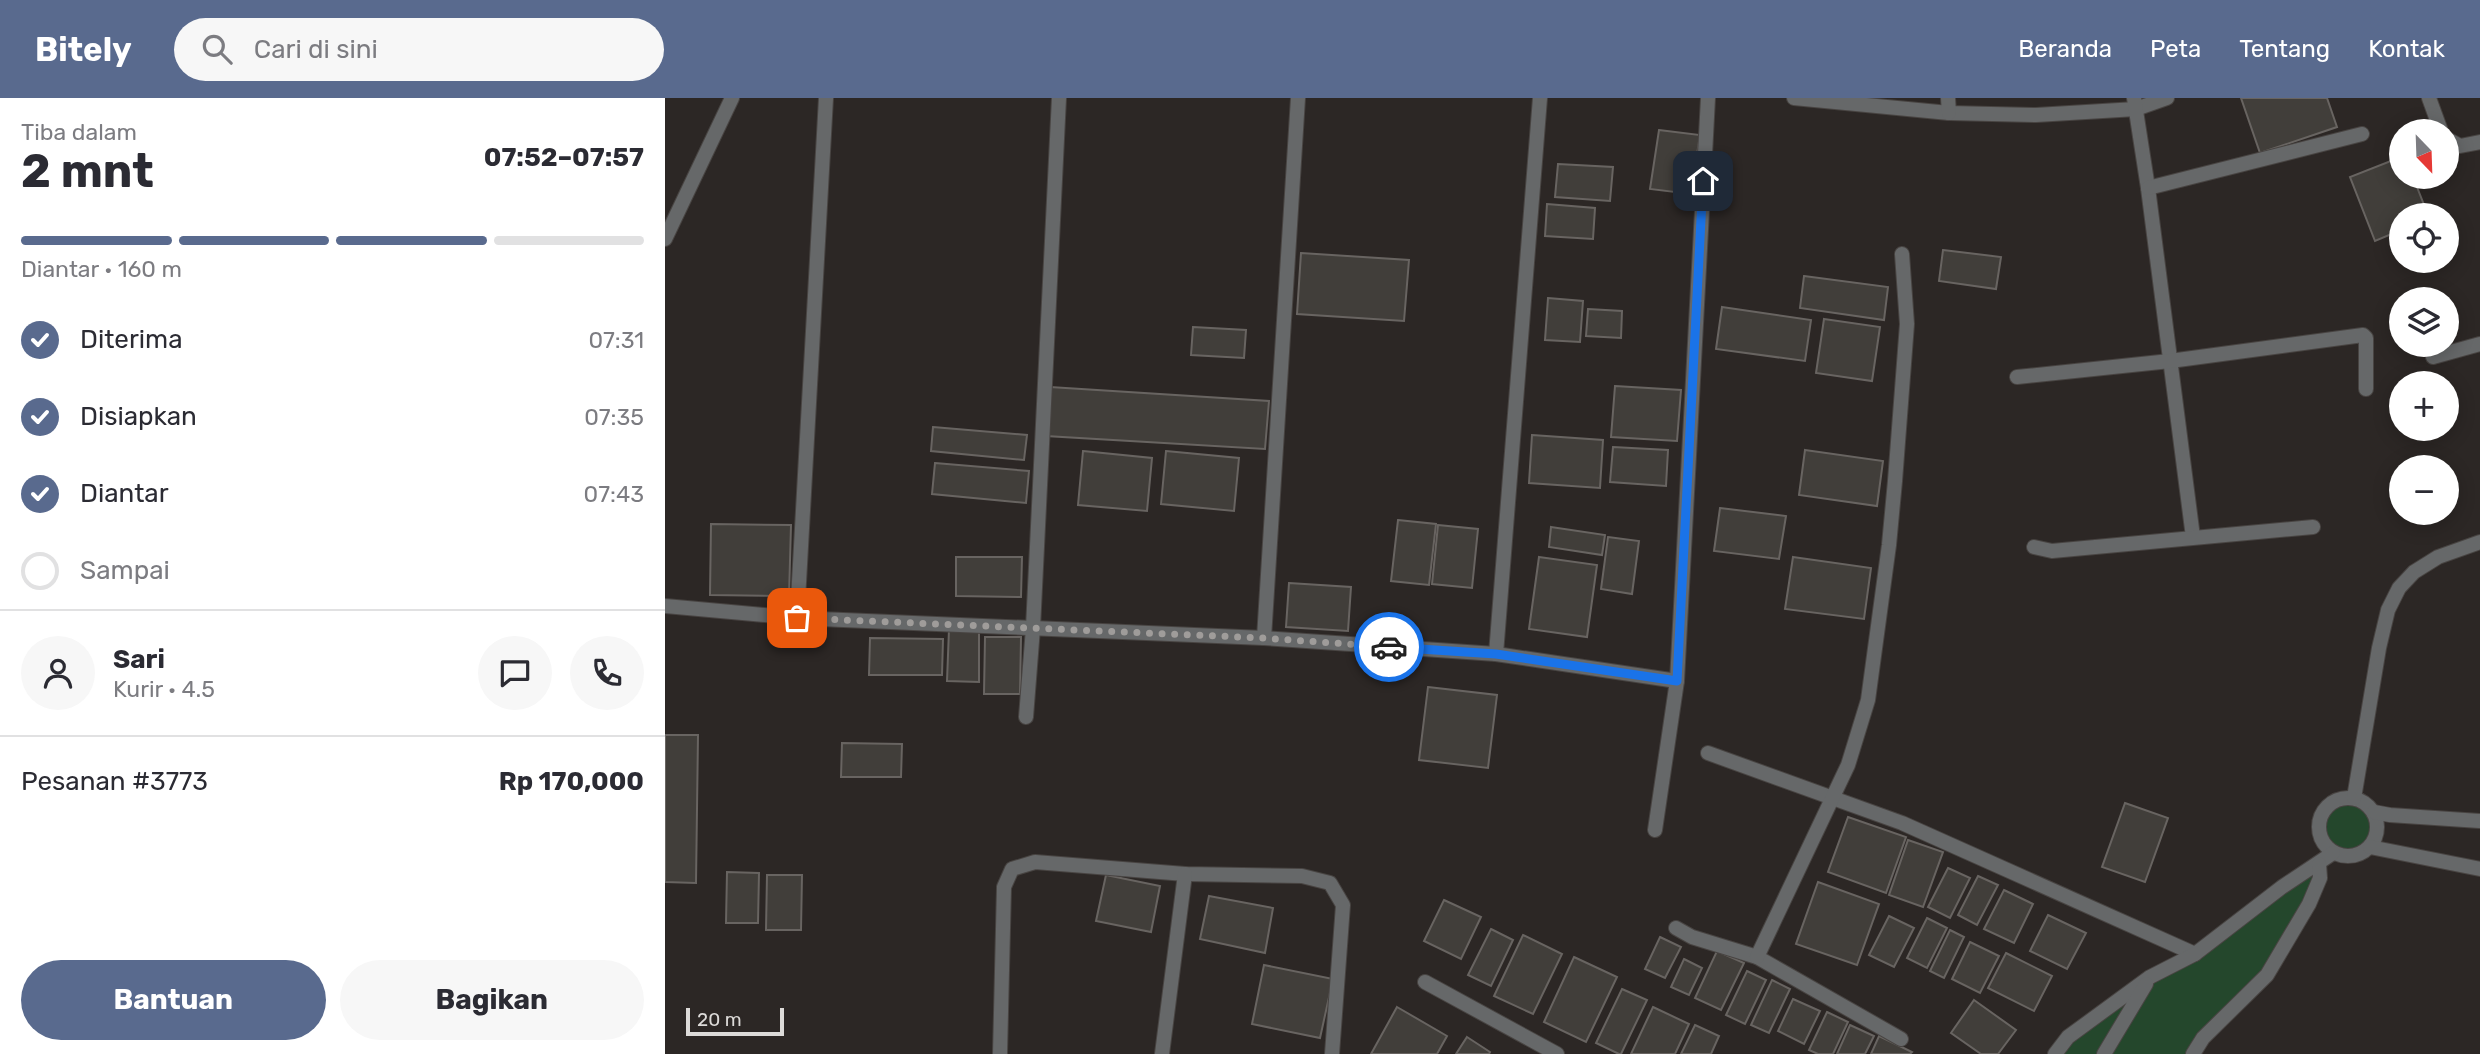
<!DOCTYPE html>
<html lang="id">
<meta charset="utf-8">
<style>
:root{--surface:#fff;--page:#f7f7f7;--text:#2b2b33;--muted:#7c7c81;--line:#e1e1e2;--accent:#596a8e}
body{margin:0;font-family:Rubik,sans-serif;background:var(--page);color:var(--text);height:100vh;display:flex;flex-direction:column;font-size:26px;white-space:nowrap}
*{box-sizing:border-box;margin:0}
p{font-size:23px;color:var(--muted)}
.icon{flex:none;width:38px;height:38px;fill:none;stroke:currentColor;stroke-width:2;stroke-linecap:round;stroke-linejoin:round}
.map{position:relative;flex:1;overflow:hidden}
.panel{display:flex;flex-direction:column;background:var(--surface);width:665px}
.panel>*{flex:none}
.needle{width:46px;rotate:157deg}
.fabs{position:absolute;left:1724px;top:21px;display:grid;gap:14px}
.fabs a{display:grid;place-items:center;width:70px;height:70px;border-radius:50%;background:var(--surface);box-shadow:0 4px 18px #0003;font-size:35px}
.scale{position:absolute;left:21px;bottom:18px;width:98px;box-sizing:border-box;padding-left:7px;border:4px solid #dddbd9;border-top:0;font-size:19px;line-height:24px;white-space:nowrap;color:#dddbd9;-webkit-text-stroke:5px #2c2725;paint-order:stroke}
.pin{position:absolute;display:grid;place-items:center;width:60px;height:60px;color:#fff;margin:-30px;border-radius:14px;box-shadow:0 4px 10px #0006}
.courier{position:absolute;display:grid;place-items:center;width:70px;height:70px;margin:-35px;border:5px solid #1a73e8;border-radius:50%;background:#fff;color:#222;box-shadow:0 2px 9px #0007}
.headline em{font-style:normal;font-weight:700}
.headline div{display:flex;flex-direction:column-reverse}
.headline{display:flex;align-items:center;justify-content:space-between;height:119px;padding:0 21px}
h1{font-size:46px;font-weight:700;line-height:52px}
.bar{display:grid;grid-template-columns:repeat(4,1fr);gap:10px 7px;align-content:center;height:84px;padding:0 21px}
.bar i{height:9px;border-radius:5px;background:var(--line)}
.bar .current{background:var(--accent)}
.bar p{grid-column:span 4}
.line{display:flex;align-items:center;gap:18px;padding:0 21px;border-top:2px solid var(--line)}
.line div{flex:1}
.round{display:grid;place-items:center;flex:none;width:74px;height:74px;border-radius:37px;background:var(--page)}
ol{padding:0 21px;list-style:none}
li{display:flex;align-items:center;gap:21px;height:77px}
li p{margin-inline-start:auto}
li .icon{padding:7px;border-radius:50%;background:var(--accent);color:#fff;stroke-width:4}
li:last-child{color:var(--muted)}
li i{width:38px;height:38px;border:4px solid var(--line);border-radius:50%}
.primary-button{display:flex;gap:14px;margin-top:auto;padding:14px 21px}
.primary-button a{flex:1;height:80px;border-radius:42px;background:var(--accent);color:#fff;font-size:28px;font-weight:700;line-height:80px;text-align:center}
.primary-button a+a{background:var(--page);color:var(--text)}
header{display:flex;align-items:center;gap:42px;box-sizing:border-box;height:98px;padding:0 35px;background:var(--accent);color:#fff}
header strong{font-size:33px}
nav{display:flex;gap:38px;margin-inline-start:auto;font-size:24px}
.search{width:490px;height:63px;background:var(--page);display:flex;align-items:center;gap:18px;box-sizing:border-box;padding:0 24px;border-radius:38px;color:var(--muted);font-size:26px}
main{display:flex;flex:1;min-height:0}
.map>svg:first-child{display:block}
.green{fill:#24472c}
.building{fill:#413e3a;stroke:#686461;stroke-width:2}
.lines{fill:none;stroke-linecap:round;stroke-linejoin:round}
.minor-casing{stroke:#484442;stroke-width:16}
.minor{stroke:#666869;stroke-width:14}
.done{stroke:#9f9c9a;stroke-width:7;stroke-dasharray:0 12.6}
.route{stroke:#1a73e8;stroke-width:9}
</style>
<header>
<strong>Bitely</strong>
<div class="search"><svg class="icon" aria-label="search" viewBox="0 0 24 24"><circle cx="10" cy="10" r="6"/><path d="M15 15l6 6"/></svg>Cari di sini</div>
<nav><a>Beranda</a><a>Peta</a><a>Tentang</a><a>Kontak</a></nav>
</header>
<main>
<section class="panel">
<div class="headline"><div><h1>2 mnt</h1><p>Tiba dalam</p></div><em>07:52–07:57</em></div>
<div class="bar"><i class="current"></i><i class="current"></i><i class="current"></i><i></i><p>Diantar · 160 m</p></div>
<ol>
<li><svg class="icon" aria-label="check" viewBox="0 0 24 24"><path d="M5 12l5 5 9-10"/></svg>Diterima<p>07:31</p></li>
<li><svg class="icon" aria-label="check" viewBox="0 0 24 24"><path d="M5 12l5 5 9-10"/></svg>Disiapkan<p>07:35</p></li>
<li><svg class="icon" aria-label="check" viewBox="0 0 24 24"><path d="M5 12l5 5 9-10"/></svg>Diantar<p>07:43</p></li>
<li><i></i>Sampai</li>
</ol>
<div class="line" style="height:126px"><a class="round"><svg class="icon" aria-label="person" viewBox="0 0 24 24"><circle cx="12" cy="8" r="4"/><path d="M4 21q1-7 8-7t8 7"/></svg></a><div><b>Sari</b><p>Kurir · 4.5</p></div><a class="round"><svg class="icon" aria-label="chat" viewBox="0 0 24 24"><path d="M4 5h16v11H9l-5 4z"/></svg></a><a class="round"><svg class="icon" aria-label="phone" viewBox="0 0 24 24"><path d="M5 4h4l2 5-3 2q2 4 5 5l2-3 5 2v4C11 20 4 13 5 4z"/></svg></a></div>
<div class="line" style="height:91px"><div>Pesanan #3773</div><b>Rp 170,000</b></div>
<div class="primary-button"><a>Bantuan</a><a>Bagikan</a></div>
</section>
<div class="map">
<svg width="1815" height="956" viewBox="0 0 1815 956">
<rect width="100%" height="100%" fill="#2c2725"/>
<!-- green -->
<g class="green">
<circle cx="1683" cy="729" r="29"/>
<path d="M1654,766L1655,780L1602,877L1528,956H1390L1403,939Z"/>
</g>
<!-- building -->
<g class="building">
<path d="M1576,0H1662L1672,29L1595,55Z"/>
<path d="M994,32L1035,37L1026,96L985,91Z"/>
<path d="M1736,59V79H1748L1763,117H1736V132L1710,143L1685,79Z"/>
<path d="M893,66L948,69L945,103L890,99Z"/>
<path d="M882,106L930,110L928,141L880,138Z"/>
<path d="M1278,152L1336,159L1331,191L1274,183Z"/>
<path d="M636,155L744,162L739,223L632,216Z"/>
<path d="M1139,178L1223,189L1219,222L1135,210Z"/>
<path d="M883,200L918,203L915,244L880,242Z"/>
<path d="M1057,209L1146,222L1140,263L1051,251Z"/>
<path d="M923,211L957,213L956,240L921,238Z"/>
<path d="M1159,221L1215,229L1207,283L1151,275Z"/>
<path d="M528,229L581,232L579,260L526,257Z"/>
<path d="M950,288L1016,292L1012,343L946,339Z"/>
<path d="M385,289L604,303L600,351L381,338Z"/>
<path d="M268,329L362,337L359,362L266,353Z"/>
<path d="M867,337L938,342L935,390L864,385Z"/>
<path d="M948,349L1003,352L1001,388L945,384Z"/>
<path d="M1140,352L1218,363L1212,408L1134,397Z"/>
<path d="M418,353L487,360L482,413L413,407Z"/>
<path d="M501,353L574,360L569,413L496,406Z"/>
<path d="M270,365L364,373L361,405L267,396Z"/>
<path d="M1055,410L1121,418L1114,461L1049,453Z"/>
<path d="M733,422L771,426L764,487L726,483Z"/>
<path d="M46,426L126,427L124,498L45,497Z"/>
<path d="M773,427L813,431L807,490L767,486Z"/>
<path d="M886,429L940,437L937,457L884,449Z"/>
<path d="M943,439L974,443L967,496L936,491Z"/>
<path d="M291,459H357L356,499L291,498Z"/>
<path d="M874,459L932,467L922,539L864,531Z"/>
<path d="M1128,459L1206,470L1199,521L1120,511Z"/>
<path d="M624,485L686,489L683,533L621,529Z"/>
<path d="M284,531H314V584L282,583Z"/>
<path d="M320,539H356L355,596H319Z"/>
<path d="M205,540L278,541L277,577H204Z"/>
<path d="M763,589L832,597L823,670L754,662Z"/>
<path d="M0,637H33L31,785L0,784Z"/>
<path d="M177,645L237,646L236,679H176Z"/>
<path d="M1460,705L1503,720L1480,784L1437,769Z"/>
<path d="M1183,719L1241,739L1221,795L1163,774Z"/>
<path d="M1243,742L1278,754L1258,809L1224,797Z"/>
<path d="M1283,770L1305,780L1285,820L1263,809Z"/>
<path d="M62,774L94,775L93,825H61Z"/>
<path d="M102,777H137L136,832H101Z"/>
<path d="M441,777L495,788L486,834L431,823Z"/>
<path d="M1313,778L1333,787L1312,827L1293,817Z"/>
<path d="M1153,784L1214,806L1192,867L1131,846Z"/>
<path d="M1339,792L1368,806L1349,845L1319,831Z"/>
<path d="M544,798L608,810L600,855L535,841Z"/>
<path d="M779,802L816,819L796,861L759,843Z"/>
<path d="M1383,817L1421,835L1402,871L1365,853Z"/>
<path d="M1224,818L1249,830L1229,869L1204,857Z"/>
<path d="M1262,820L1282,830L1262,870L1242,860Z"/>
<path d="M826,831L848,842L826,888L803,877Z"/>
<path d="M1285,832L1299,839L1279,880L1265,873Z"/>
<path d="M858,837L897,856L868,916L829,898Z"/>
<path d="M995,839L1016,849L1000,880L980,871Z"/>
<path d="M1305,844L1334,858L1315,895L1287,881Z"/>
<path d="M1052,853L1079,865L1056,912L1030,900Z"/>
<path d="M1341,855L1387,878L1369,913L1323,890Z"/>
<path d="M909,859L952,879L921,944L879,924Z"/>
<path d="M1019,861L1037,870L1024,897L1006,889Z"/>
<path d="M599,867L668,881L655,940L587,926Z"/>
<path d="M1082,873L1101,882L1080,926L1061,917Z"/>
<path d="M1107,882L1125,891L1104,935L1086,927Z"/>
<path d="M957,891L982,902L956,956H954L931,945Z"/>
<path d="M1128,901L1155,913L1139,946L1113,933Z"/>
<path d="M1309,902L1351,932L1333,956H1316L1286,935Z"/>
<path d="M732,909L782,938L772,956H706Z"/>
<path d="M988,909L1024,926L1010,956H966Z"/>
<path d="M1162,914L1183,924L1168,956H1153L1144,952Z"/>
<path d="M1030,927L1054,938L1046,956H1016Z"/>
<path d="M1185,927L1209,938L1200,956H1172Z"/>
<path d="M1214,938L1247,954L1245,956H1206Z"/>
<path d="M802,939L825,954L824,956H791Z"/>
</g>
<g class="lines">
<defs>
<g id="minor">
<path d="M1129,0L1284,15L1371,17L1471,11L1502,0"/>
<path d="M1283,0L1284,15"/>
<path d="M1469,0L1483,90L1528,439"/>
<path d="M1764,0L1776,33"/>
<path d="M1782,41L1795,48L1815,44"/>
<path d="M1483,90L1697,36"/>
<path d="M0,141L67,0"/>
<path d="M1768,259L1815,246"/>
<path d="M1352,279L1505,263L1698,237L1701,240V291"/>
<path d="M1369,449L1387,453L1648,429"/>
<path d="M0,508L132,520L599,540L831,556L1012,583"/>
<path d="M132,520L161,0"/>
<path d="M599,540L633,0"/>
<path d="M831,556L875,0"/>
<path d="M361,619L368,530L394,0"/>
<path d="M1043,655L1237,725L1530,856"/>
<circle cx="1683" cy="729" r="29"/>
<path d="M1689,700L1714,550L1723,512L1734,490L1749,474L1773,459L1815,444"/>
<path d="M1709,714L1725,717L1815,723"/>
<path d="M990,732L1012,583L1043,0"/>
<path d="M1705,749L1815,771"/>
<path d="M1011,830L1027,839L1092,859L1236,941"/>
<path d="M1092,859L1183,667L1203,602L1224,447L1230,383L1242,226L1237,156"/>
<path d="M760,884L892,956"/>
<path d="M335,956L339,789L347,771L370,764L520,776L637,778L665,785L678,807L667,956"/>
<path d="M497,956L520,776"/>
<path d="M1390,956L1403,939L1485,879L1530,856L1617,789L1668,755"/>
<path d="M1439,956L1481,886"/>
<path d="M1528,956L1538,940L1602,877L1644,806L1655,780L1654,766"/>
</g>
</defs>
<!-- minor casing -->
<use href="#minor" class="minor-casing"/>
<!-- minor -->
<use href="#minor" class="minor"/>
</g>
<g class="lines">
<!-- done -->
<path class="done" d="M132,520L598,540L724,549"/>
<!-- route -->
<path class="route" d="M724,549L831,556L1012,583L1038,83"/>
</g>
</svg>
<div class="fabs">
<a><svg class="needle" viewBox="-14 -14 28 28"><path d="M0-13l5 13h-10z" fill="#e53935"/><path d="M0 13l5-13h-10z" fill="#7c7c81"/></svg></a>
<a><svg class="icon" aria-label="locate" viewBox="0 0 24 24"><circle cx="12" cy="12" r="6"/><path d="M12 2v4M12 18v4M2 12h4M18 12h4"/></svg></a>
<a><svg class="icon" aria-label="layers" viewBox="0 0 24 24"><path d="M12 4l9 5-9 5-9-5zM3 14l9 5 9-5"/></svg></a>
<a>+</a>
<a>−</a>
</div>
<div class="scale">20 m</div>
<div class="pin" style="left:132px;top:520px;background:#ea580c"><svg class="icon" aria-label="bag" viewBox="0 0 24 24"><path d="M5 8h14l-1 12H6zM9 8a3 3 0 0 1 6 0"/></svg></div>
<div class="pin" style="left:1038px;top:83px;background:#1f2937"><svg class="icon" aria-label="home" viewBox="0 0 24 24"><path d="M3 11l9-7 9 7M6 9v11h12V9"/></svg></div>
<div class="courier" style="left:724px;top:549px"><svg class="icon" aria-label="car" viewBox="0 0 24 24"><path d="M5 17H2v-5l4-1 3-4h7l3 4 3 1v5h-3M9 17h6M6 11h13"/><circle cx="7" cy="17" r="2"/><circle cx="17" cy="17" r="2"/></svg></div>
</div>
</main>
